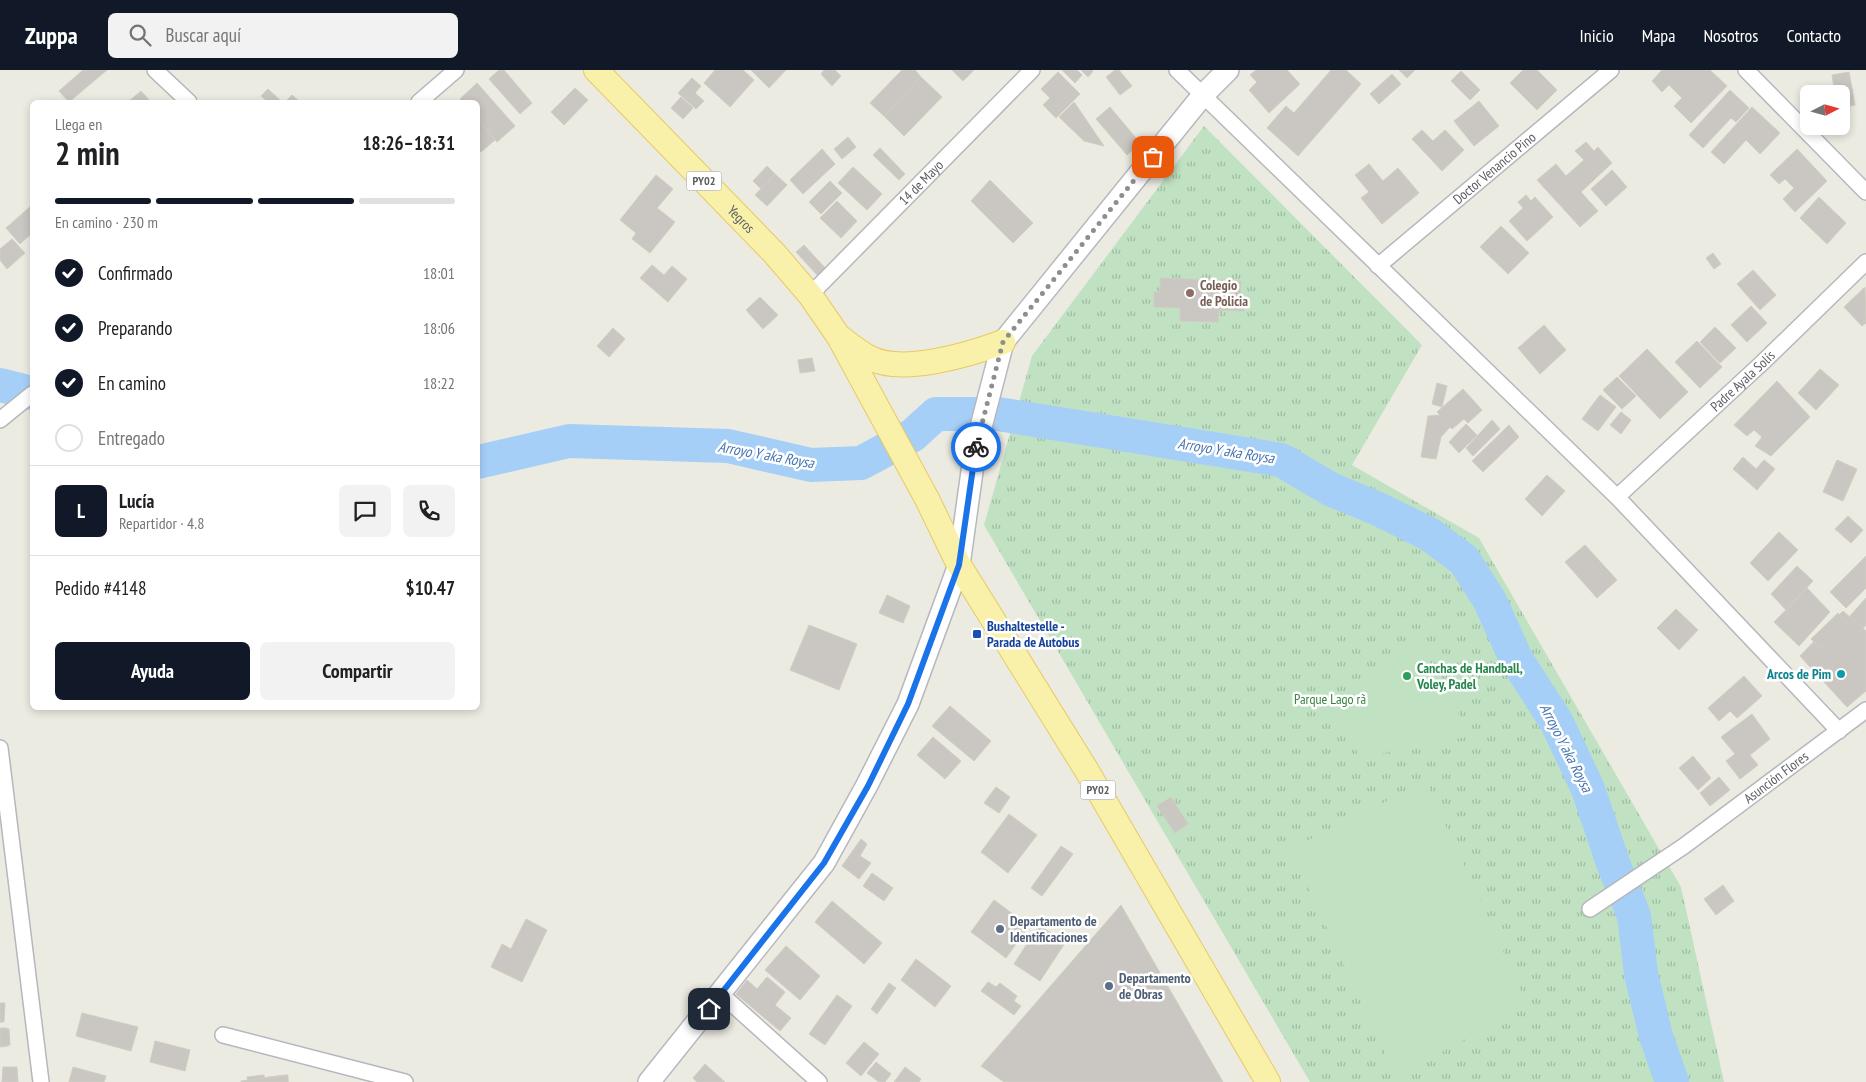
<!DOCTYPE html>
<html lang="es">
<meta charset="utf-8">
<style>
:root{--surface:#fff;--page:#f2f2f2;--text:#202124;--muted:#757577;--line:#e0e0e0;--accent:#111827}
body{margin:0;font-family:"PT Sans Narrow",sans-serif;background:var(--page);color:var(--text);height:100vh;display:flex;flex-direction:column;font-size:19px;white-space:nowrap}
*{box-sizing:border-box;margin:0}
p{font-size:16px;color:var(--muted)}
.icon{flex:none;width:28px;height:28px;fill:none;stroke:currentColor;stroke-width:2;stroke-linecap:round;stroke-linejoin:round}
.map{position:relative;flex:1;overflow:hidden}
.drawer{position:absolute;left:30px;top:30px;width:450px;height:610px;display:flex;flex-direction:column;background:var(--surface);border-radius:8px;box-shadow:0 2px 8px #0003}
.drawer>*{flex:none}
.needle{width:32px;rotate:84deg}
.tools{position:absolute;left:1800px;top:15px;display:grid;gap:10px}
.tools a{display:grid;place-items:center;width:50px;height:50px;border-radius:8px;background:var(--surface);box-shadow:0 2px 8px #0003;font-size:25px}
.pin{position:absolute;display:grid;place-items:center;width:42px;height:42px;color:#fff;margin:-21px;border-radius:10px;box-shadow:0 2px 8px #0006}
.courier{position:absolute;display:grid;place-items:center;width:50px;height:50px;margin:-25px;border:4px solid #1a73e8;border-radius:50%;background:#fff;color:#222;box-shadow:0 1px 6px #0007}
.overview em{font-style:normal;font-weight:600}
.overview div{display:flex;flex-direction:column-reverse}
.overview{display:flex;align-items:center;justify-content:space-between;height:85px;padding:0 25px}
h1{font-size:32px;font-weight:600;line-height:38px}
.bar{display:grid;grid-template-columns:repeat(4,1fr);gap:8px 5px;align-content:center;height:60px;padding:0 25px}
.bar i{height:6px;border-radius:4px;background:var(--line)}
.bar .active{background:var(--accent)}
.bar p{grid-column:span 4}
.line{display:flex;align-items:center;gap:12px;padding:0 25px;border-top:1px solid var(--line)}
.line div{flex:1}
.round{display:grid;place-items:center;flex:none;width:52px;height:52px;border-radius:8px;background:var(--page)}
ol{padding:0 25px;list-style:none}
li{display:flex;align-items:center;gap:15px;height:55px}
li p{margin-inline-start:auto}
li .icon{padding:5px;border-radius:50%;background:var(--accent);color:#fff;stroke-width:4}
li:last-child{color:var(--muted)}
li i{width:28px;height:28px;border:2px solid var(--line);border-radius:50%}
.primary-button{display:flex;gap:10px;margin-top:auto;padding:10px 25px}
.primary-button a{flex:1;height:58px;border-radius:8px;background:var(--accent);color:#fff;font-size:20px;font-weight:600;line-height:58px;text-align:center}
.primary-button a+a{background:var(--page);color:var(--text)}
header{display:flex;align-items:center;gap:30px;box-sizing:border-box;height:70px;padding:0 25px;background:var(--accent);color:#fff}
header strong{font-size:24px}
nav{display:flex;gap:28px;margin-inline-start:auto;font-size:18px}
.search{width:350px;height:45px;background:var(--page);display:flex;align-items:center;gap:12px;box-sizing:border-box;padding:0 18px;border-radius:8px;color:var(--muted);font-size:19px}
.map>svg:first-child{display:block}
.grass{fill:url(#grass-tufts)}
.garden{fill:#c0e2c2}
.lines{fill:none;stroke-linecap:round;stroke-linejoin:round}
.river{stroke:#a6cff8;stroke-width:34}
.building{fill:#cac7c2;stroke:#d0cdc1}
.street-casing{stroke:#b5b7bc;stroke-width:18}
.secondary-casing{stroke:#b6b8be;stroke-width:24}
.primary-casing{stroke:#e7ca61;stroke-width:26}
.street{stroke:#fff;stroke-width:15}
.secondary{stroke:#fff;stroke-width:21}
.primary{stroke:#f9f1aa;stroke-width:24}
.done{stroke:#8d8f8f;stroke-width:5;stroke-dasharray:0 9}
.route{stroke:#1a73e8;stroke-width:6}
.education-dot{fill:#8d6e63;stroke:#fff;stroke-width:2}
.transit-dot{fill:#1a4fb4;stroke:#fff;stroke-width:2}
.culture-dot{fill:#0f9aa8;stroke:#fff;stroke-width:2}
.leisure-dot{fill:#2e9e5b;stroke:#fff;stroke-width:2}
.service-dot{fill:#5c6f8a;stroke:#fff;stroke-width:2}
.labels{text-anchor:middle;stroke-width:5;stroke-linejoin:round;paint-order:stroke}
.shield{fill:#fff;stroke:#8c8e91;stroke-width:1}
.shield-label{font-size:12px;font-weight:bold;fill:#5a5d62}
.street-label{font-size:14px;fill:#5a5d62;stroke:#fff}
.education-label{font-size:14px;font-weight:bold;fill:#785e54;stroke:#fff;text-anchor:start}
.transit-label{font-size:14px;font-weight:bold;fill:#164399;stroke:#fff;text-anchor:start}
.leisure-label{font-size:14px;font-weight:bold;fill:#27864d;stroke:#fff;text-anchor:start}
.culture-label{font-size:14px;font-weight:bold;fill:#0d838f;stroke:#fff;text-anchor:end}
.park-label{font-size:14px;fill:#3b8142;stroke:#fff}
.service-label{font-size:14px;font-weight:bold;fill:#4e5e75;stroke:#fff;text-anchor:start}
.water-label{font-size:15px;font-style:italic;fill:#4875b2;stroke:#fff}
</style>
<header>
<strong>Zuppa</strong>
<div class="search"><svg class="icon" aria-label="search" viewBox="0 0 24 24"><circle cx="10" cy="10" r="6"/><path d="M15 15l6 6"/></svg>Buscar aquí</div>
<nav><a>Inicio</a><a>Mapa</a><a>Nosotros</a><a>Contacto</a></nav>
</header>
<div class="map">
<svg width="1866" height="1012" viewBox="0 0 1866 1012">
<defs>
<pattern id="grass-tufts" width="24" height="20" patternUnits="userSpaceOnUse" patternTransform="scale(1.25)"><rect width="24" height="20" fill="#c0e2c2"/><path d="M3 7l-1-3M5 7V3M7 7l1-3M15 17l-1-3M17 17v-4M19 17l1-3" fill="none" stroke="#9fbaa1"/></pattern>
</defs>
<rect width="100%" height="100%" fill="#ecebe2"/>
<!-- grass -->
<path class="grass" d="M1204,56L1422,275L1352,395L1479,468L1681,817L1724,1012H1310L984,455L1032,286Z"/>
<!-- garden -->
<g class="garden">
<path d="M1417,571L1471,666L1396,680L1361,689L1335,641Z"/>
<path d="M1426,712L1528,936L1396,1006L1290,779Z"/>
</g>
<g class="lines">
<!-- river -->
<g class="river">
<path d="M0,315L32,323"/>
<path d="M478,392L569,371L728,376L811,395L861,393L913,365L936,344H998L1281,390L1332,420L1376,438L1429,464L1464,490L1490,531L1516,589L1557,653L1588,719L1613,793L1634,846L1641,904L1656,966L1672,1012"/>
</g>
</g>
<!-- building -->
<g class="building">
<path d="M83,0H107L69,32L59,21Z"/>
<path d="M499,0H504L532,33L520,44L489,9Z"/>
<path d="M715,0H743L754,10L730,37L704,13Z"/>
<path d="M751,0H786L769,18Z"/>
<path d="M824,0H835L841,6L832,16L821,4Z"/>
<path d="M902,0H915L921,7L884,46L870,33Z"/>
<path d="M952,0H974L963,11Z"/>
<path d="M1062,0H1077L1082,5L1075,13Z"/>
<path d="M1081,0H1091L1093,1L1088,7Z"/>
<path d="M1115,0H1119L1132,16L1120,25L1106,7Z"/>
<path d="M1256,0H1287L1300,14L1269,43L1249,20L1257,12L1250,5Z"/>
<path d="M1331,0H1346L1361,14L1298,86L1267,58L1286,36L1294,43Z"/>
<path d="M1399,0H1415L1407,8Z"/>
<path d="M1523,0H1537L1557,20L1537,40L1510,13Z"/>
<path d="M1662,0H1710L1727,16L1691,53L1674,36L1682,28L1669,15L1662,22L1652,11Z"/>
<path d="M1461,1L1480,20L1470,30L1451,11Z"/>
<path d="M1058,2L1080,24L1056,48L1043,35L1050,28L1041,19Z"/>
<path d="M1849,2L1855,35L1841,38V24H1835L1832,5Z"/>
<path d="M1392,4L1401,14L1379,34L1370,24Z"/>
<path d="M921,7L942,27L904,66L884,46Z"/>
<path d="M692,8L701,16L695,23L704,31L696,39L678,23Z"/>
<path d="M477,13L515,56L497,72L478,49V32H463L460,29Z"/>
<path d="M575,18L588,30L564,55L551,42Z"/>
<path d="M268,19L282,32H268L261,26Z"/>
<path d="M1730,20L1749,38L1736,52L1731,48L1703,78L1689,65Z"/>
<path d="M141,21L151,32H128Z"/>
<path d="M292,25L300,32H285Z"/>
<path d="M681,27L693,38L683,49L671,38Z"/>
<path d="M1479,31L1499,56L1474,76L1454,51Z"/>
<path d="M1074,32L1104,76L1084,71L1059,47Z"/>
<path d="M1110,37L1140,73L1127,85L1096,49Z"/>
<path d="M1752,37L1780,63L1760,84L1746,70L1724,94L1711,82Z"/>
<path d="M478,49L495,70L481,82L478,78Z"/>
<path d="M1422,60L1433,71L1445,60L1464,80L1442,101L1412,69Z"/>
<path d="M848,67L856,77L842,89L834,79Z"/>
<path d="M1586,72L1594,81L1598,77L1612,93L1581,122L1598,141L1580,157L1537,110L1556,94L1566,106L1584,90L1575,81Z"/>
<path d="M880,78L905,104L899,110L873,85Z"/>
<path d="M822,79L835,94L803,124L790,110Z"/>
<path d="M1797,79L1827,111L1795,142L1783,129L1794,118L1785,109L1779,114L1770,105Z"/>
<path d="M1369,94L1383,111L1398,98L1419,123L1382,154L1361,128L1369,122L1355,105Z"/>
<path d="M767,96L775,104L761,119L753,111Z"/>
<path d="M853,97L882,124L867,140L838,113Z"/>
<path d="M1612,100L1627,117L1606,136L1591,119Z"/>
<path d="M775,104L787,115L767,136L755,125Z"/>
<path d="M656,105L673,119L657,138L675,152L650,183L632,169L636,163L620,150Z"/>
<path d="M990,110L1033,153L1013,173L971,131Z"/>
<path d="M830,111L842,123L821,144L809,132Z"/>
<path d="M1526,125L1531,131L1535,127L1553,147L1527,171L1509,151L1523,138L1518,132Z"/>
<path d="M1819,127L1846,153L1827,174L1800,148Z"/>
<path d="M837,131L857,151L841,168L820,148Z"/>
<path d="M32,135V163L20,174L6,158Z"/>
<path d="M1501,156L1529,183L1508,204L1480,177Z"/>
<path d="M12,169L25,183L7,199L0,190V179Z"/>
<path d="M804,175L826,199L818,206L796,182Z"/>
<path d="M1713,183L1721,194L1714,199L1706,188Z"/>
<path d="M652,195L664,205L672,196L687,209L668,232L640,208Z"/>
<path d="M1753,200L1776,225L1760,240L1737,214Z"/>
<path d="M1160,208L1241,211L1240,229H1244V241L1219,240L1218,252L1180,251V238L1154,237V222H1160Z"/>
<path d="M1865,217L1866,253L1862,256L1844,237Z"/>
<path d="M760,227L778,245L763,259L746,240Z"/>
<path d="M1751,236L1767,253L1747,272L1731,255Z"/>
<path d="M1544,255L1566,280L1540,304L1518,278Z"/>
<path d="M1715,257L1736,278L1720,293L1700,272Z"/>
<path d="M613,258L625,269L609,287L597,276Z"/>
<path d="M1697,271L1722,297L1700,318L1675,292Z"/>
<path d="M1647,279L1688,322L1660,349L1619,306Z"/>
<path d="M812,288L815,301L800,303L798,290Z"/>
<path d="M1820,299L1839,315L1816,340L1798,323Z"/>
<path d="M1617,307L1636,326L1622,339L1603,320Z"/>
<path d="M1777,311L1810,347L1771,386L1755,376L1762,367L1754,360L1747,366L1734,355Z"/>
<path d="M1437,313L1447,316L1442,337L1432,334Z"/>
<path d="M1463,319L1482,340L1468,353L1464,349L1452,359L1450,357L1441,367L1436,389L1421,387L1428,346L1440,345L1437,342Z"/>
<path d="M1600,325L1616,337L1598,361L1582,349Z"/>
<path d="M1621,342L1631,350L1621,364L1610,355Z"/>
<path d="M1492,350L1500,359L1473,386L1466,378Z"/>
<path d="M1466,354L1477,365L1459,383L1449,372Z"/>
<path d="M1509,355L1519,367L1483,402L1472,391Z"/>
<path d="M1743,387L1756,399L1764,390L1775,399L1757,420L1733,399Z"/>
<path d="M1837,390L1857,399L1843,431L1823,422Z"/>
<path d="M1547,405L1565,421L1542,446L1525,429Z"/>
<path d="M1848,446L1863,460L1851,473L1835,459Z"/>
<path d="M1779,462L1798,480L1768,511L1750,493Z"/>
<path d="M1585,475L1617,510L1597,528L1565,492Z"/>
<path d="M1866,486V518L1846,538L1830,522Z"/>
<path d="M1797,496L1813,511L1786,540L1771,524Z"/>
<path d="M1807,518L1830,542L1799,576L1774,552Z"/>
<path d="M887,525L910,536L903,553L879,543Z"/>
<path d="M1866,528V555L1861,561L1848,548Z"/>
<path d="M1676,539L1698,560L1679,580L1657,558Z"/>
<path d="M1843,541L1866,561V621L1847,637L1800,586Z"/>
<path d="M1838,543L1847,552L1821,579L1811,569Z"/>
<path d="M809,555L857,574L839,620L790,600Z"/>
<path d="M1744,606L1762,626L1737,648L1730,641L1719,651L1708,638Z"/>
<path d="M950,636L991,671L974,691L932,656Z"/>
<path d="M1752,644L1770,669L1750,685L1758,695L1740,709L1726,691L1735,684L1721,667Z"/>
<path d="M933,667L961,691L945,709L917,685Z"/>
<path d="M1693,686L1711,708L1698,720L1679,698Z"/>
<path d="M1719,707L1730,720L1710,736L1700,723Z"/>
<path d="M996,717L1010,727L999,743L984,733Z"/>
<path d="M1171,727L1188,754L1175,763L1157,736Z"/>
<path d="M1009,744L1037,765L1008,803L981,782Z"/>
<path d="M861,769L867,774L860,786L871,793L859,809L842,796Z"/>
<path d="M1061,776L1073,784L1042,826L1031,818Z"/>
<path d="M872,803L893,818L884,831L863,816Z"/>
<path d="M1723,815L1734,831L1716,845L1704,829Z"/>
<path d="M994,830L1029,856L1006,888L971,862Z"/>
<path d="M832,831L882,873L864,894L815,852Z"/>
<path d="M1121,835L1223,1012H1004L981,996Z"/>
<path d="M526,849L547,860L522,912L491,897L502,874L511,879Z"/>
<path d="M1039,855L1065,873L1040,911L1014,894Z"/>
<path d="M786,876L820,906L800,930L765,900Z"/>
<path d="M916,889L951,916L935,937L901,910Z"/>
<path d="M767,907L785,922L775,935L791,948L780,961L736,924L747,910L757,919Z"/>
<path d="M988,912L996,917L1000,913L1017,926L1014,931L1021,936L1014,945L981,921Z"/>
<path d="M889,913L896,918L877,944L871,939Z"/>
<path d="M837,925L852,936L825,975L809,964Z"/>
<path d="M0,933H5L4,952H0Z"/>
<path d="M82,943L138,957L131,981L76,966Z"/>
<path d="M0,958H7L8,976L0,977Z"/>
<path d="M0,959H9L10,975L0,976Z"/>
<path d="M155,971L190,980L185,1001L150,992Z"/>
<path d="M864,972L879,984L861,1006L846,993Z"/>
<path d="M876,992L891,1004L885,1012H879L867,1003Z"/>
<path d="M705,994L725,1012H697L693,1008Z"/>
<path d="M3,997H17L18,1012H2Z"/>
<path d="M73,997L106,1006L104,1012H69Z"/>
<path d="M905,997L921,1009L919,1012H894Z"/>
<path d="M264,1005L265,1012H248L247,1007Z"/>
<path d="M287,1005L288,1012H269L268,1007Z"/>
<path d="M288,1005V1012H241V1011Z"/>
</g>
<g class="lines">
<defs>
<g id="street">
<path d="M155,0L189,32"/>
<path d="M1177,0L1617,427L1839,661"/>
<path d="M1746,0L1866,122"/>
<path d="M419,32L456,0"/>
<path id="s1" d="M1378,196L1611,0"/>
<path id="s2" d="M810,225L1032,0"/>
<path d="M0,350L32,324"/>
<path id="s3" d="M1617,427L1763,292L1866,192"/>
<path d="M0,678L41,1012"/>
<path id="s4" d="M1590,839L1684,776L1866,640"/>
<path d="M721,924L819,1012"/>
<path d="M223,965L405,1012"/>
</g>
<path id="secondary" d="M649,1012L824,793L867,715L908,634L959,495L975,380L1003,272L1203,25L1228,0"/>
<g id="primary">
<path id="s5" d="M596,0L774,183L810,225L839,267L927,429L959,495L1087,701L1268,1012"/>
<path d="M841,268C850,275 860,283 870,288C903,305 971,284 1003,272"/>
</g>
</defs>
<!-- street casing -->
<use href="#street" class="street-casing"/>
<!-- secondary casing -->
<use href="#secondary" class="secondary-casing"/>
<!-- primary casing -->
<use href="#primary" class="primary-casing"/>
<!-- street -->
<use href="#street" class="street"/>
<!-- secondary -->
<use href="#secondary" class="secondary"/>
<!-- primary -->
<use href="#primary" class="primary"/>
</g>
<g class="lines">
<!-- done -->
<path class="done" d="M976,377L1003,272L1153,87"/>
<!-- route -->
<path class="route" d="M709,939L824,793L868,716L908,634L959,495L976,377"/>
</g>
<!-- markers -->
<circle class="education-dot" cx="1190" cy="223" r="5"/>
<rect class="transit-dot" x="972" y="559" width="10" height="10" rx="2.5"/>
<circle class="culture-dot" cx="1841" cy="604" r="5"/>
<circle class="leisure-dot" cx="1407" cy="606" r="5"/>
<g class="service-dot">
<circle cx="1000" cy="859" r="5"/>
<circle cx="1109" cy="916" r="5"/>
</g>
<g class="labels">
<!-- shield labels -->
<g class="shield">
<rect x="686.5" y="101.5" width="35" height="19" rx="4"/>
<rect x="1080.5" y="710.5" width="35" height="19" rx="4"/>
</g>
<g class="shield-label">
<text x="704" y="115">PY02</text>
<text x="1098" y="724">PY02</text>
</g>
<!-- street labels -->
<g class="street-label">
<text dy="5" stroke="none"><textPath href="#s1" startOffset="152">Doctor Venancio Pino</textPath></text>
<text dy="5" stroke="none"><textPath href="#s2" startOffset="158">14 de Mayo</textPath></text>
<text dy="5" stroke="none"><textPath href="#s5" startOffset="208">Yegros</textPath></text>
<text dy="5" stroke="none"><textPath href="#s3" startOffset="171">Padre Ayala Solís</textPath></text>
<text dy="5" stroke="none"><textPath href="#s4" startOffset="228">Asunción Flores</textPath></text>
</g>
<!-- education labels -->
<g class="education-label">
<text x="1200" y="220">Colegio<tspan x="1200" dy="16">de Policia</tspan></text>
</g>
<!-- transit labels -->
<g class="transit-label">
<text x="987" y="561">Bushaltestelle -<tspan x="987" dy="16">Parada de Autobus</tspan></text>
</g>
<!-- leisure labels -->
<g class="leisure-label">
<text x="1417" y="603">Canchas de Handball,<tspan x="1417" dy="16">Voley, Padel</tspan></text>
</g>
<!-- culture labels -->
<g class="culture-label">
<text x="1831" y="609">Arcos de Pim</text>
</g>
<!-- park labels -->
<g class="park-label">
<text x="1330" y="634">Parque Lago rã</text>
</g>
<!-- service labels -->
<g class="service-label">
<text x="1010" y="856">Departamento de<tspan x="1010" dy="16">Identificaciones</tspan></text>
<text x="1119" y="913">Departamento<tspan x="1119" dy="16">de Obras</tspan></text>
</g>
<!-- water labels -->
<g class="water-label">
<text transform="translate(1226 381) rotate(9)" y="5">Arroyo Y aka Roysa</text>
<text transform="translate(766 385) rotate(10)" y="5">Arroyo Y aka Roysa</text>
<text transform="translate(1566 678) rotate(63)" y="5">Arroyo Y aka Roysa</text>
</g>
</g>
</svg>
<div class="tools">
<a><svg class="needle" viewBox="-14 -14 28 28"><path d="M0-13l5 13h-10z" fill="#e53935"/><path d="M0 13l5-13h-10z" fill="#757577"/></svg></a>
</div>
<div class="pin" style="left:1153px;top:87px;background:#ea580c"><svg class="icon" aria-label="bag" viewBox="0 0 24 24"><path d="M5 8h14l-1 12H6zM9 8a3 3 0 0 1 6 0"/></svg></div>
<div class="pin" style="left:709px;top:939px;background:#1f2937"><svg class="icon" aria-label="home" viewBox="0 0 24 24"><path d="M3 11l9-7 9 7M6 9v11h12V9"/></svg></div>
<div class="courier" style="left:976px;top:377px"><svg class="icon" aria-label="bike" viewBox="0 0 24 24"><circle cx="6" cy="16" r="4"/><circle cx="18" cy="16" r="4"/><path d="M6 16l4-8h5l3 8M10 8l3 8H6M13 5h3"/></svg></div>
<section class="drawer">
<div class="overview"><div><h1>2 min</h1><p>Llega en</p></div><em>18:26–18:31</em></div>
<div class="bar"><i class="active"></i><i class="active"></i><i class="active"></i><i></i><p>En camino · 230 m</p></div>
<ol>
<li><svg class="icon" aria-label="check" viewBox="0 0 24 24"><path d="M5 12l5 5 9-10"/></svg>Confirmado<p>18:01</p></li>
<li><svg class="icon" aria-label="check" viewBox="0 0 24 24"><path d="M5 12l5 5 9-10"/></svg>Preparando<p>18:06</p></li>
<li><svg class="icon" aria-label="check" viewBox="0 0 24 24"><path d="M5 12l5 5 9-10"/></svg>En camino<p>18:22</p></li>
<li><i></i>Entregado</li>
</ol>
<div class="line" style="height:90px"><b class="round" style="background:var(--accent);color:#fff">L</b><div><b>Lucía</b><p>Repartidor · 4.8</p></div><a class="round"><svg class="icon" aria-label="chat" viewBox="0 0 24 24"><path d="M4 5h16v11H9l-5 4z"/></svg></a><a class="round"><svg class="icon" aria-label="phone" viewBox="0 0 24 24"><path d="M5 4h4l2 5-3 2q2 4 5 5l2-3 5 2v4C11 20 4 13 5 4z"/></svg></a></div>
<div class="line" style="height:65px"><div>Pedido #4148</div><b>$10.47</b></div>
<div class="primary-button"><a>Ayuda</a><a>Compartir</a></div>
</section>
</div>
